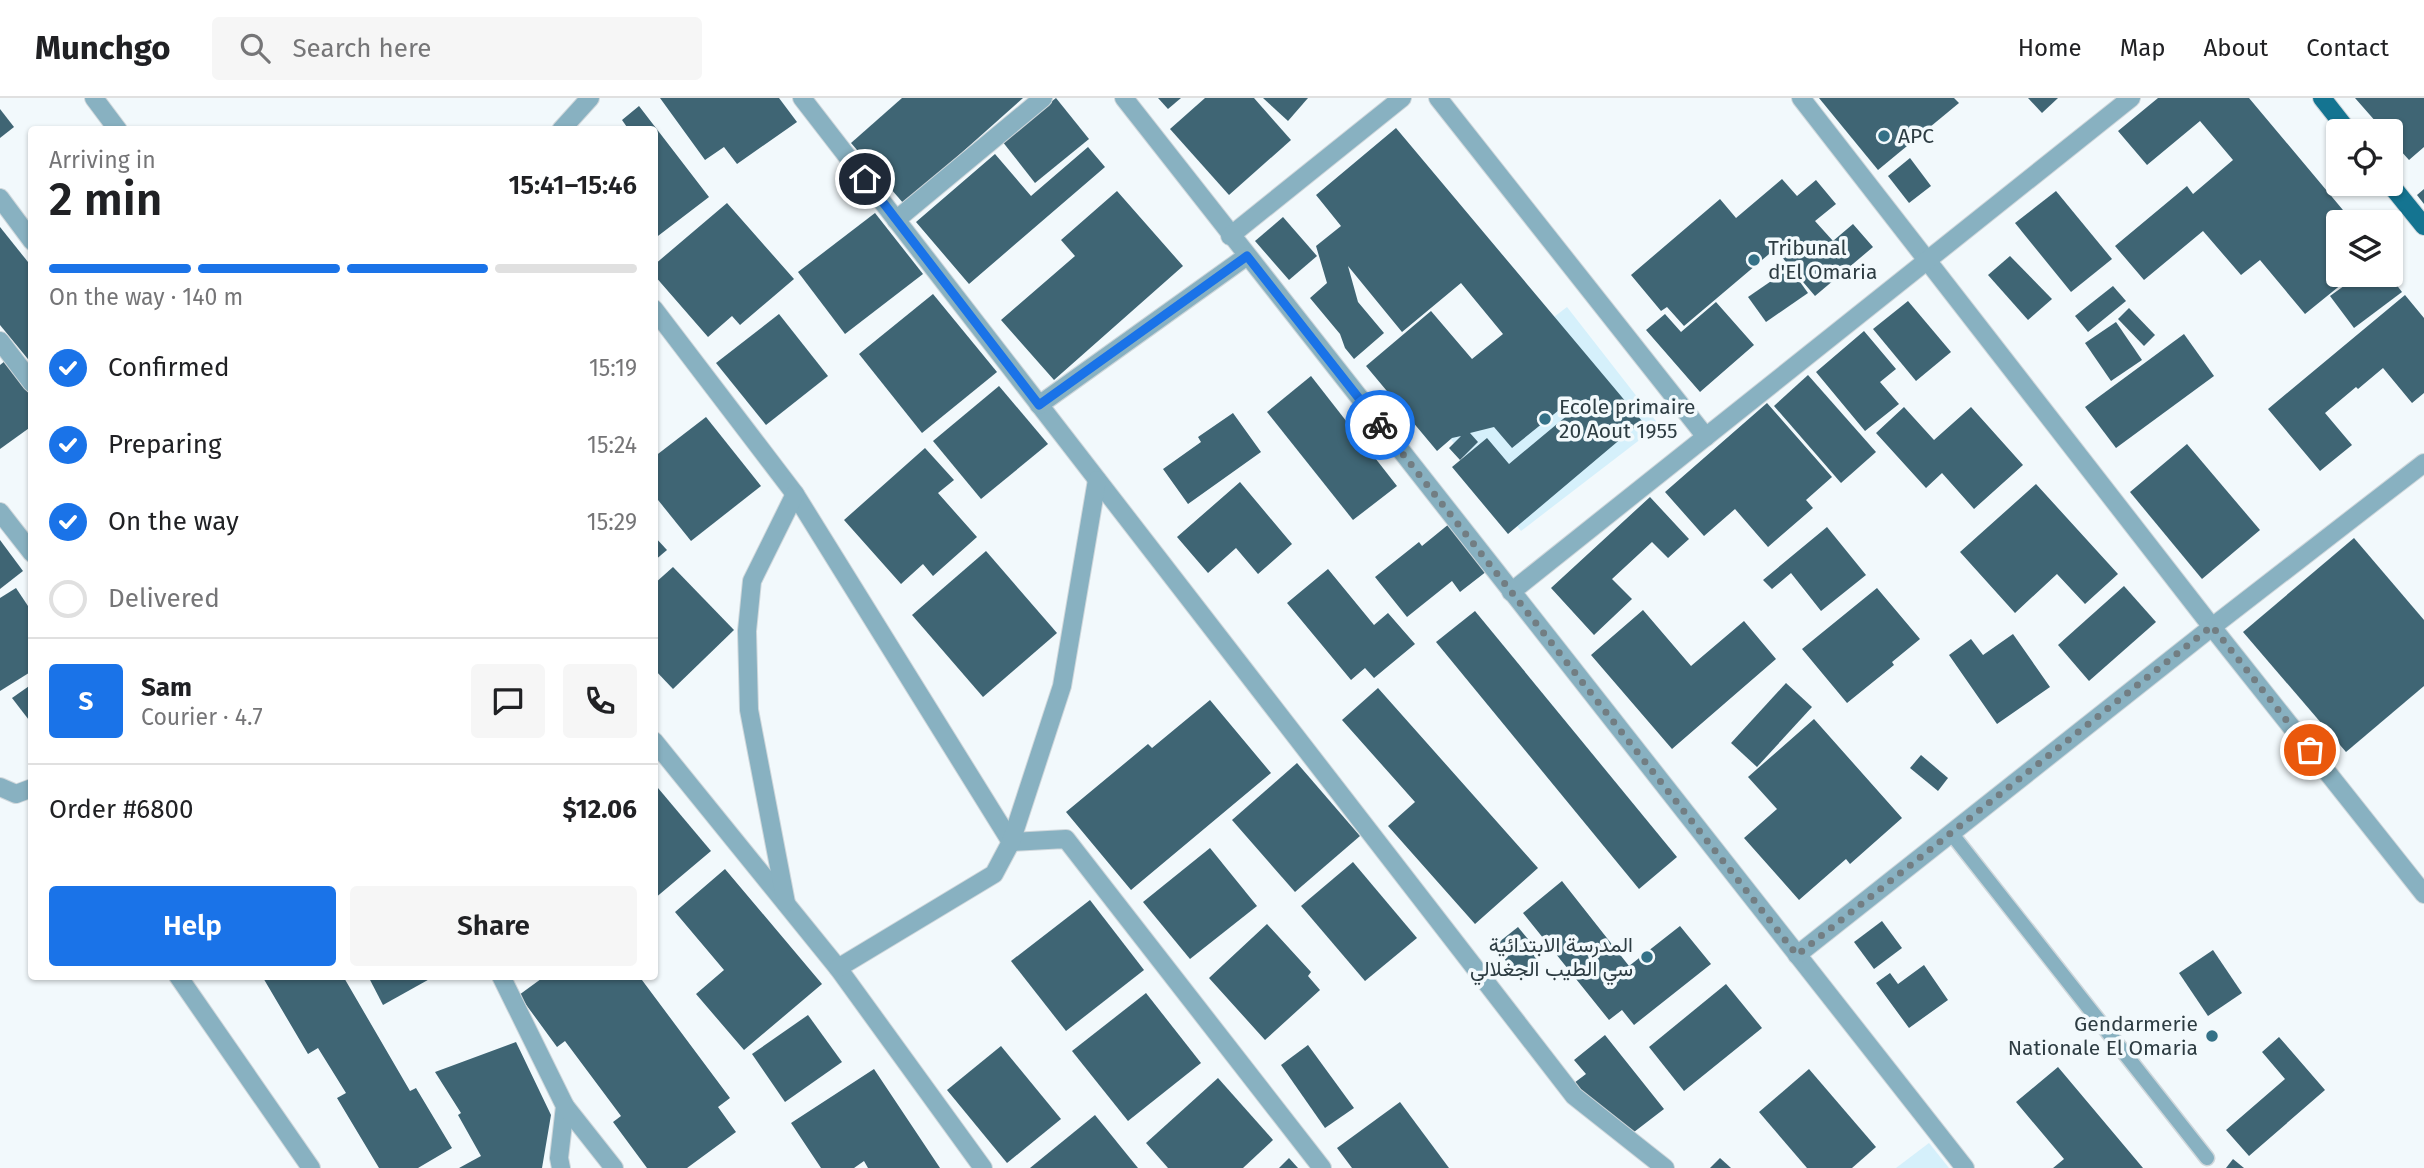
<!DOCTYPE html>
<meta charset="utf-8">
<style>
:root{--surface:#fff;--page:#f6f6f6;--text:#202124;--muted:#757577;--line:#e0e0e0;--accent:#1a73e8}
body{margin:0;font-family:"Fira Sans",Vazirmatn,sans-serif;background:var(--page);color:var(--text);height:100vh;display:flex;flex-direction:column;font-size:26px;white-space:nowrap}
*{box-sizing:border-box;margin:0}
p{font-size:23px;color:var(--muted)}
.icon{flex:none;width:38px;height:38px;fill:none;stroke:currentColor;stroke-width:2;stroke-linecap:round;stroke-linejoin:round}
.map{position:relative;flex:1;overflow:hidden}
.details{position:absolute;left:28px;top:28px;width:630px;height:854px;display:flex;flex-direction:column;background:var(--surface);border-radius:7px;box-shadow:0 2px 5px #0004}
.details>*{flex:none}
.tools{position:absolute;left:2326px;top:21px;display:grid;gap:14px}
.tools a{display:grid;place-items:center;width:77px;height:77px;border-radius:7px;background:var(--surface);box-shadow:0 2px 5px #0004;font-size:35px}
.pin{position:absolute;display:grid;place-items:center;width:60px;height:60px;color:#fff;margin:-30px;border:4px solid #fff;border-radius:50%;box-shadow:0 2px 7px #0007}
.courier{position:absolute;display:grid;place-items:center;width:70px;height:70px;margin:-35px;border:5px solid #1a73e8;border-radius:50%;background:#fff;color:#222;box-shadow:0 2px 9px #0007}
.head em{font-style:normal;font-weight:600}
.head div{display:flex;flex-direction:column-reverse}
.head{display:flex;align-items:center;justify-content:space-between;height:119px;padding:0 21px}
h1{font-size:46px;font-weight:600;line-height:52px}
.bar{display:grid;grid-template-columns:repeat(4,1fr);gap:10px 7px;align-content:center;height:84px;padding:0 21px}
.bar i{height:9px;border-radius:5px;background:var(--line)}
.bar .current{background:var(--accent)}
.bar p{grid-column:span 4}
.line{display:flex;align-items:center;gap:18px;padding:0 21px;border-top:2px solid var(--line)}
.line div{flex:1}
.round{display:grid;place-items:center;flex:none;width:74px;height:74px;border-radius:7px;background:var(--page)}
ol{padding:0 21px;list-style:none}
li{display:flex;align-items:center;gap:21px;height:77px}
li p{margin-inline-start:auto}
li .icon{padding:7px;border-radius:50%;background:var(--accent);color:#fff;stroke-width:4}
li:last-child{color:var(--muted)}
li i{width:38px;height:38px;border:4px solid var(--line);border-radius:50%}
.cta{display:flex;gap:14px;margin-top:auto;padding:14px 21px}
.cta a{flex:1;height:80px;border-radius:7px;background:var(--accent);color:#fff;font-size:28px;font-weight:600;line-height:80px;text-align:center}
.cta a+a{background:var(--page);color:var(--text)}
header{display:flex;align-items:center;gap:42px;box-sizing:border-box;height:98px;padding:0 35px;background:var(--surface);border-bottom:2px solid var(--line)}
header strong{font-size:33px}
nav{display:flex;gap:38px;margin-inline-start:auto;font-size:24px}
.search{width:490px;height:63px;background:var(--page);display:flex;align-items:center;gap:18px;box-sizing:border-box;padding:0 24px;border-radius:7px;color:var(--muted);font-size:26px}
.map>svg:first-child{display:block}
.built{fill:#d5f0fb}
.building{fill:#3f6574}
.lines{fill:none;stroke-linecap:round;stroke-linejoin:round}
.service-casing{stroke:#cfd7db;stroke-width:17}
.minor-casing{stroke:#cfd7db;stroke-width:20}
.primary-casing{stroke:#cfd7db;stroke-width:20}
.service{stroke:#88b1c1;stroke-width:14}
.minor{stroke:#88b1c1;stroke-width:18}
.primary{stroke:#147491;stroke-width:18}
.done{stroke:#727e83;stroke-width:7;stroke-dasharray:0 12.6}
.route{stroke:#1a73e8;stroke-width:9}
.poi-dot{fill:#347187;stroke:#f2f9fc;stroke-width:2.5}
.labels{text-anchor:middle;stroke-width:7;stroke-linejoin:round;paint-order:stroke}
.poi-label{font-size:21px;fill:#2d3c42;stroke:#f2f9fc;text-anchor:start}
</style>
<header>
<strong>Munchgo</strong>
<div class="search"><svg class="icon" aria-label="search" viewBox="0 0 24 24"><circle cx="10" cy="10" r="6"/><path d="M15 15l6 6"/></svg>Search here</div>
<nav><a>Home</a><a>Map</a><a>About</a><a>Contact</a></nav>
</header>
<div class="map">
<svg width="2424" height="1070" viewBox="0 0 2424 1070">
<rect width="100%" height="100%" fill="#f2f9fc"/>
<!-- built -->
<g class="built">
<path d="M1567,209L1659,327L1521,433L1430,314Z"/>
<path d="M1929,1045L1949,1070H1896Z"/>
</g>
<!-- building -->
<g class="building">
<path d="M660,0H779L797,24L737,66L724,49L705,62Z"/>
<path d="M902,0H1023L904,106L851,45Z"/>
<path d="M1056,0L1089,41L1035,85L1002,43Z"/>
<path d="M1158,0H1181L1168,11Z"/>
<path d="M1205,0H1254L1291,42L1229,97L1170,31Z"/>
<path d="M1263,0H1308L1288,23Z"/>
<path d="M1819,0H1954L1959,5L1878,72Z"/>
<path d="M2028,0H2058L2042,15Z"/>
<path d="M2158,0H2249L2353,124H2338V177H2353L2305,216L2260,162L2241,177L2203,133L2144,182L2115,148L2187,88L2193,96L2233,62L2200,23L2147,67L2118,33Z"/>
<path d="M2355,0H2424V49L2409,62L2390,41V33H2384Z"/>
<path d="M639,8L709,99L654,141V32H629L622,22Z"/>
<path d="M0,11L14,29L0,40Z"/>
<path d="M1396,30L1642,323L1508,436L1452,369L1487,340L1509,366L1587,301L1564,308L1512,350L1494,329L1470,335L1478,344L1460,362L1449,350L1461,338L1452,340L1437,353L1366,268L1431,213L1472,261L1503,236L1461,185L1402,234L1348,168L1358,204L1384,235L1354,261L1345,250L1340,236L1310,200L1327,185L1316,148L1341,128L1316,97Z"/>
<path d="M1088,49L1105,69L969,186L916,124L995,56L1031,98Z"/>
<path d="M1910,60L1931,88L1909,105L1888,78Z"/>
<path d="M1782,81L1797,98L1816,82L1836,106L1815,123L1833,143L1853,126L1873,149L1815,198L1775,151L1684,228L1667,209L1661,213L1631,177L1720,101L1736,120Z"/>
<path d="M2424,91V106L2417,97Z"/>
<path d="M1117,93L1183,168L1054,282L1001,222L1075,158L1061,142Z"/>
<path d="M2056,93L2112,161L2071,194L2015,125Z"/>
<path d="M727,105L794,181L740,227L732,218L708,239L654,177V167Z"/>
<path d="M875,115L923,176L845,236L798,174Z"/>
<path d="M1283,119L1317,158L1289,182L1255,143Z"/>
<path d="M0,129L32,169V266L0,227Z"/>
<path d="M2010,158L2052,201L2028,222L1988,177Z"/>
<path d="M1790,170L1808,195L1766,224L1748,199Z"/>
<path d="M2359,177H2389L2402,194L2354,230L2330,198Z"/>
<path d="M2113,188L2126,203L2088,234L2075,218Z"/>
<path d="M933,196L997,274L922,335L859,256Z"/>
<path d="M2405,197L2424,220V295L2412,305L2383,270L2358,291L2356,289L2325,315L2352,347L2320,373L2268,311Z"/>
<path d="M1908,203L1951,254L1916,283L1873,231Z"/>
<path d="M1716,204L1754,247L1700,294L1646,232L1665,216L1681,234Z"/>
<path d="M2129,210L2155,237L2144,248L2118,221Z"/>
<path d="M779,216L828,278L766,327L716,265Z"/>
<path d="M2116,224L2142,262L2111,283L2085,245Z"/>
<path d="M1864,233L1896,271L1880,284L1899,306L1865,333L1816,274Z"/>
<path d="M2184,236L2214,278L2116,350L2085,309Z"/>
<path d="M5,263L32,300V328L0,351V267Z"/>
<path d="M1808,277L1876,354L1841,385L1774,308Z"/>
<path d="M1311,278L1397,388L1353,422L1267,314Z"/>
<path d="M999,288L1048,346L981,401L933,343Z"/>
<path d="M1767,305L1832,379L1806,402L1813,410L1768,449L1735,411L1704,438L1665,394Z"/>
<path d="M1904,309L1934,342L1971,309L2023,367L1974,411L1942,375L1926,390L1876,335Z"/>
<path d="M1233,315L1261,354L1188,406L1163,371L1201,344L1198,339Z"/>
<path d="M706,319L761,388L691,443L654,397V359Z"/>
<path d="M2187,346L2260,432L2202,481L2130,394Z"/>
<path d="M925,350L954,382L938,395L977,439L933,478L923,466L901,486L844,422Z"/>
<path d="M1240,384L1292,446L1258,476L1236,450L1208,475L1177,439Z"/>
<path d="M2036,386L2118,476L2085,506L2057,476L2015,515L1960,454Z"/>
<path d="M1650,399L1689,441L1668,460L1652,444L1612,481L1632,501L1594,537L1551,490Z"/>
<path d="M1449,426L1487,473L1460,494L1452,483L1407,519L1375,479L1419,444L1422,448Z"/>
<path d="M1827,429L1866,477L1821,513L1791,475L1772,491L1763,482Z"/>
<path d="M654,438L667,452L654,463Z"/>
<path d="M2354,440L2424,522V588L2346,654L2243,534Z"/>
<path d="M0,442L23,473L0,491Z"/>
<path d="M986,453L1057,535L983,599L912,517Z"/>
<path d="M673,469L734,532L673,591L654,571V486Z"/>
<path d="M1328,471L1374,527L1388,515L1415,546L1374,580L1365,570L1351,582L1287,505Z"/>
<path d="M2124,488L2156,524L2089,583L2058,547Z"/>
<path d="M16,490L32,514V573L0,593V500Z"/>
<path d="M1877,490L1920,541L1892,564L1894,567L1847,605L1802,551Z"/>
<path d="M1643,512L1691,568L1744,523L1776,561L1672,651L1591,557Z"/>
<path d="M1475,513L1677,759L1639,791L1436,544Z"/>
<path d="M2013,536L2050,589L1997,626L1949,557L1971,541L1983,557Z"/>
<path d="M1786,585L1812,609L1757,669L1731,645Z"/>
<path d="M32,586V626L12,600Z"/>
<path d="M1378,590L1538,770L1475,826L1388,728L1415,704L1342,622Z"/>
<path d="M1210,602L1271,675L1131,792L1066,714L1148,646L1152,650Z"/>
<path d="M1814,621L1902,720L1850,766L1846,761L1799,802L1744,740L1777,711L1748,679Z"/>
<path d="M1921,657L1948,680L1938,693L1910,670Z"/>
<path d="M1297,665L1360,738L1295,794L1232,722Z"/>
<path d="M658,690L711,753L654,801V694Z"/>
<path d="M1210,750L1257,808L1190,861L1143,804Z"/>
<path d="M1353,764L1417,840L1365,883L1301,808Z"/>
<path d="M725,771L822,886L744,952L696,896L724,872L675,814Z"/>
<path d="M1562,783L1629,868L1680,828L1711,866L1634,927L1622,912L1609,922L1523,815Z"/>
<path d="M1090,802L1144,872L1066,933L1011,863Z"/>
<path d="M1882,823L1902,850L1874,871L1854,844Z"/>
<path d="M1267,826L1311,874L1308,878L1320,892L1265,942L1209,880Z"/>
<path d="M1518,829L1542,858L1518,878L1494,848Z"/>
<path d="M2213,852L2242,895L2208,918L2179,875Z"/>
<path d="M1924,867L1948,902L1909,930L1876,885L1890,875L1898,886Z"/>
<path d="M262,878H343L410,993L416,990L452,1050L418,1070H379L337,1000L346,995L318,950L308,956Z"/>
<path d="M368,878H435L383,907Z"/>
<path d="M545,878H639L730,1000L718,1009L736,1034L687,1070H647L613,1024L621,1018L565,943L557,949L519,897Z"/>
<path d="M1726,886L1762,930L1684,993L1649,949Z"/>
<path d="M1146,895L1201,965L1128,1023L1072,953Z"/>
<path d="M808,917L842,964L785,1004L752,956Z"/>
<path d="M1605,937L1664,1011L1621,1044L1574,985L1586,976L1574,962Z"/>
<path d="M2279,939L2325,992L2249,1058L2226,1032L2285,981L2262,954Z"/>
<path d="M516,944L551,1017L542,1070H459L481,1058L458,1017L461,1015L435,974Z"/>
<path d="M1308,947L1354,1010L1325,1030L1281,967Z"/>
<path d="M1001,948L1061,1021L1007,1065L947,992Z"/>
<path d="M2058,969L2143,1070H2053L2064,1061L2016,1004Z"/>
<path d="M874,971L940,1070H868L864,1063L854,1070H821L791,1025Z"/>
<path d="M1809,971L1876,1049L1852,1070H1807L1759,1014Z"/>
<path d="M1218,980L1273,1042L1243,1070H1168L1146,1045Z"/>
<path d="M1400,1004L1449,1070H1352L1337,1050Z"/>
<path d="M1095,1017L1138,1070H1030Z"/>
<path d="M1289,1060L1298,1070H1279Z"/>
<path d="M1720,1060L1731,1070H1710Z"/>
<path d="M2233,1061L2244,1070H2226Z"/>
</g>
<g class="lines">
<defs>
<path id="service" d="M1951,735L2207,1060"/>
<g id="minor">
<path d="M94,0L118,32"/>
<path d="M802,0L1574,998L1665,1070"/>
<path d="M1124,0L1965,1070"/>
<path d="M1438,0L1706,339"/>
<path d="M1801,0L2212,529L2424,796"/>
<path d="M561,32L590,0"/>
<path d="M0,100L32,143"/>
<path d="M896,122L1043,0"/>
<path d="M1230,138L1402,0"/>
<path d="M654,211L795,396L1011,744L1066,741L1322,1070"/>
<path d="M0,243L32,285"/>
<path d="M1039,307L1247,158"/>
<path d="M0,414L32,455"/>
<path d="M1511,494L2131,0"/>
<path d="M654,643L838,870L983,1070"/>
<path d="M0,689L16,696L32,690"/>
<path d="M786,805L749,612L747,533L752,483L795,396"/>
<path d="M1797,857L2212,529L2424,365"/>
<path d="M838,870L994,776L1011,744L1062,588L1097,382"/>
<path d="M178,878L311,1070"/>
<path d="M501,878L565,1008L559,1060L561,1070"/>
<path d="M565,1008L614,1070"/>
</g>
<g id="primary">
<path d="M2322,0L2348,33"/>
<path d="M2390,86L2424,128"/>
</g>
</defs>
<!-- service casing -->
<use href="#service" class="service-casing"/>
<!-- minor casing -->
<use href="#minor" class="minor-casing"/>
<!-- primary casing -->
<use href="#primary" class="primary-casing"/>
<!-- service -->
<use href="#service" class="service"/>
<!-- minor -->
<use href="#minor" class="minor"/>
<!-- primary -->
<use href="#primary" class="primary"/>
</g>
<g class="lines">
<!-- done -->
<path class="done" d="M1380,327L1797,857L2212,528L2310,652"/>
<!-- route -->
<path class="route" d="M865,81L1039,307L1247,158L1380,327"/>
</g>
<!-- markers -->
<g class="poi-dot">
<circle cx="1884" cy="38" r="7"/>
<circle cx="1754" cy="162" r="7"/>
<circle cx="1545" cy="321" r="7"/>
<circle cx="1647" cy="859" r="7"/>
<circle cx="2212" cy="938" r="7"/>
</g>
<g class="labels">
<!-- poi labels -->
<g class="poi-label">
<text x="1898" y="45">APC</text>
<text x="1768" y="157">Tribunal<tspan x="1768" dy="24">d'El Omaria</tspan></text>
<text x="1559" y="316">Ecole primaire<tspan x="1559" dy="24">20 Aout 1955</tspan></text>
<text x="1633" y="854" text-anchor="end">المدرسة الابتدائية<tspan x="1633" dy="24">سي الطيب الجغلالي</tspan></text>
<text x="2198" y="933" text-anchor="end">Gendarmerie<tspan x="2198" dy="24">Nationale El Omaria</tspan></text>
</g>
</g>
</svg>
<div class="tools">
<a><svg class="icon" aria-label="locate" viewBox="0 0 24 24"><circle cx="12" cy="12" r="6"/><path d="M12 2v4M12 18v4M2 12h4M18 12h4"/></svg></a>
<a><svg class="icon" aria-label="layers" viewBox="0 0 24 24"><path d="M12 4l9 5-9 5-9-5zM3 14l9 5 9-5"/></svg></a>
</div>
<div class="pin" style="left:2310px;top:652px;background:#ea580c"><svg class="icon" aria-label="bag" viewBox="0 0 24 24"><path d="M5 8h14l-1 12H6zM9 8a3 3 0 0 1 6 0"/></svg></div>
<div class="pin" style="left:865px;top:81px;background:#1f2937"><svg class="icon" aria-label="home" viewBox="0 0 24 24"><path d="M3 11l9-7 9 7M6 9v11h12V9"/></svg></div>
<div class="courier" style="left:1380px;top:327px"><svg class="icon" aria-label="bike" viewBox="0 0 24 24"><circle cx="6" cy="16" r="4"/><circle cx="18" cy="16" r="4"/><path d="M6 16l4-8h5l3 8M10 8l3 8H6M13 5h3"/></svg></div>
<section class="details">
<div class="head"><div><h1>2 min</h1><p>Arriving in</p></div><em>15:41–15:46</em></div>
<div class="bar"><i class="current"></i><i class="current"></i><i class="current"></i><i></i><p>On the way · 140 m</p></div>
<ol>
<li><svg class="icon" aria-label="check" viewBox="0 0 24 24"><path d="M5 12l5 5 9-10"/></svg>Confirmed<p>15:19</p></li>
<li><svg class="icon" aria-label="check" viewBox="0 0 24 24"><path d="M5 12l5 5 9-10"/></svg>Preparing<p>15:24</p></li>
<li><svg class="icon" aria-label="check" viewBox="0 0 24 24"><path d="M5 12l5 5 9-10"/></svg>On the way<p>15:29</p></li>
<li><i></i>Delivered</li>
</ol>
<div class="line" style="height:126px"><b class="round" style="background:var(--accent);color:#fff">S</b><div><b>Sam</b><p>Courier · 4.7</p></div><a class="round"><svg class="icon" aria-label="chat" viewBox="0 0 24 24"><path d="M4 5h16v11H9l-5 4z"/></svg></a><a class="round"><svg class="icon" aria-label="phone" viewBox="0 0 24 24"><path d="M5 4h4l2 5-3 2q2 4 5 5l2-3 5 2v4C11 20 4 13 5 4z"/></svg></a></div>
<div class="line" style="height:91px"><div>Order #6800</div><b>$12.06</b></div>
<div class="cta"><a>Help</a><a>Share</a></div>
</section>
</div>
